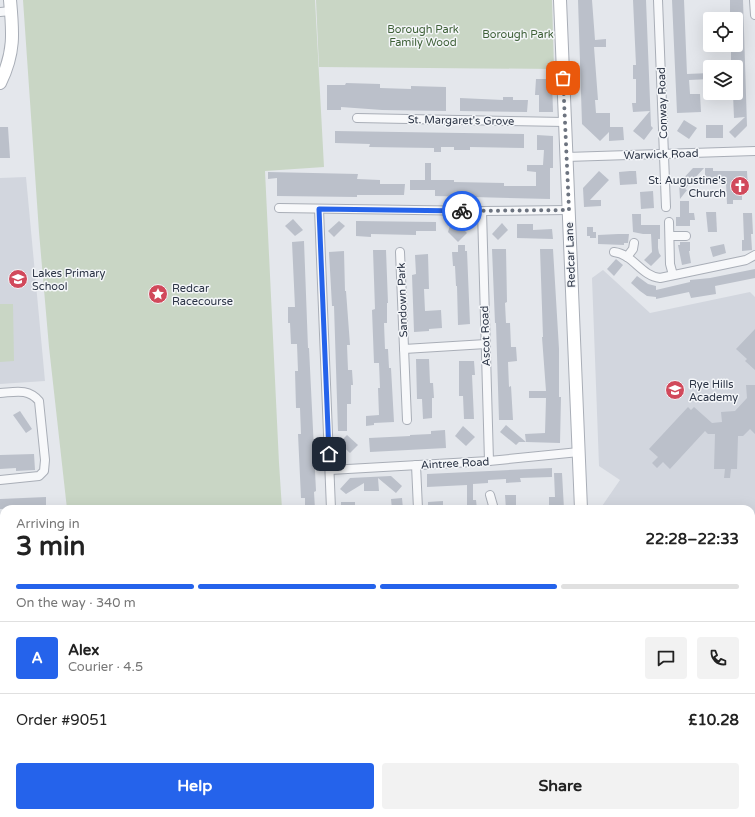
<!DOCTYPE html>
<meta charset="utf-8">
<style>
:root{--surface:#fff;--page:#f2f2f2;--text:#222;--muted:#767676;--line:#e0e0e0;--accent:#2563eb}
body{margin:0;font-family:"Varela Round",sans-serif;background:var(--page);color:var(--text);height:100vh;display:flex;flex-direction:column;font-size:15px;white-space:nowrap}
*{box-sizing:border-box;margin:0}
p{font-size:13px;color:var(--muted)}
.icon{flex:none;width:22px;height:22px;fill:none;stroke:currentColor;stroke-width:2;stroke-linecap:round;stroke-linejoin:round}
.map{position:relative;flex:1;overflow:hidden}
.drawer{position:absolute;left:0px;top:505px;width:755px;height:312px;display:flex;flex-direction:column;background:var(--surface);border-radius:12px 12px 0 0;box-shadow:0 4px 16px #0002}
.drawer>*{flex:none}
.tools{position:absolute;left:703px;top:12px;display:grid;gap:8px}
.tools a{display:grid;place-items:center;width:40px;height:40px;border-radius:4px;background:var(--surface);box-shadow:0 4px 16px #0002;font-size:20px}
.pin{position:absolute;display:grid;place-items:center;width:34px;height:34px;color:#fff;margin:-17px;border-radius:8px;box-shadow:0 2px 6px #0006}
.courier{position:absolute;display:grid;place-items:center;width:40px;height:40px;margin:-20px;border:3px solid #2563eb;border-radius:50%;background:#fff;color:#222;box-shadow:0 1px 5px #0007}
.summary em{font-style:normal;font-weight:800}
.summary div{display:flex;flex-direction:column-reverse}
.summary{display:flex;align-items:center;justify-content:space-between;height:68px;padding:0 16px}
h1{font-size:26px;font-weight:800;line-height:30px}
.bar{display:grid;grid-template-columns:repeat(4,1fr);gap:6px 4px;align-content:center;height:48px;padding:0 16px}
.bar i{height:5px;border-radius:3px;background:var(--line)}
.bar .current{background:var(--accent)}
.bar p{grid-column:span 4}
.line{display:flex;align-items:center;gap:10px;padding:0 16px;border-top:1px solid var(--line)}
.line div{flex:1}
.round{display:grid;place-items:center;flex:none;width:42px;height:42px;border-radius:4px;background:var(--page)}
.cta{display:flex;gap:8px;margin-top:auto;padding:8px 16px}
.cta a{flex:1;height:46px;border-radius:4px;background:var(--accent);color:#fff;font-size:16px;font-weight:800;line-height:46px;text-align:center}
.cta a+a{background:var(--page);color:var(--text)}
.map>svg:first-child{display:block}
.built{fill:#d2d6de}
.green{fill:#c9d6c5}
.building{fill:#bbc0ca}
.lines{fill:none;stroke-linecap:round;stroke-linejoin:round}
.street-casing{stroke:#a9aeb7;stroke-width:10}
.secondary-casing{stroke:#a9aeb7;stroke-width:14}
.street{stroke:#f7f8fa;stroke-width:8}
.secondary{stroke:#fff;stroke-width:12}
.done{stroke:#6c737f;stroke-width:4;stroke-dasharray:0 7.2}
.route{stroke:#2563eb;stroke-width:5}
.labels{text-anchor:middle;stroke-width:3;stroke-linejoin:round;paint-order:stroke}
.park-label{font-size:11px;fill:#3f6138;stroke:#f4f6f9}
.street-label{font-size:11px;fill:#2b3445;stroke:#f4f6f9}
.poi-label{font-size:11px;fill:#2b3445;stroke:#f4f6f9;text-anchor:start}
</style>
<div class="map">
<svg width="755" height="817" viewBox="0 0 755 817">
<rect width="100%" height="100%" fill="#e4e7ec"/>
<!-- built -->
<g class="built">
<path d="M26,177L45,381L0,384V178Z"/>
<path d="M603,270L650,313L750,292L755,297V619L751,620V509H600L620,480L599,466L592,278Z"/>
</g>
<!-- green -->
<g class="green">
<path d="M23,0H315L324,167L265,171L279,463L282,509H67L49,347L39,232Z"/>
<path d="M316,0H552L554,69L319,67Z"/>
<path d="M0,304H13L14,361L0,362Z"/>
<rect x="66" y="813" width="245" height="4"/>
</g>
<!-- building -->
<g class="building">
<path d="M578,0H592L595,40L606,39V47H594L598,100H595L596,113H610V127H623L624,140L609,141V132L600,141L582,124Z"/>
<path d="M633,0H646L651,126L653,128L644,140L633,131L650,111L633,112L632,103H636V79H633V65H636Z"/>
<path d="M672,0H684L687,74L710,73V79L689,80L690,94H700L701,112L677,113Z"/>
<path d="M730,0H743L747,126L735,138L729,132L745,117L734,118L733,94L736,93V67H731V45H736V19H730Z"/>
<path d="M536,79H552L553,112H539V95H535Z"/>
<path d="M346,83L380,84V88L411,89V86L446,87V111L382,110L341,107V110H327V85H345Z"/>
<path d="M503,97H513V100H528L527,112L460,111V98L503,100Z"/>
<path d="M684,120L697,128L689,139L677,131Z"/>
<rect x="706" y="125" width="17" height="13"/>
<path d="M0,127H8L10,158H0Z"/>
<path d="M335,131L524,134V148L470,147V150H454V147H441V152H434V148L369,147L370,144L335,143Z"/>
<path d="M537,135L553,136V168H550V199L435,196V190H410V180H425V163H431V180H454V182L504,183V186H536V172L527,171V165H543L544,150H537Z"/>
<path d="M693,168H704L685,189L687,190L680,199L679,183Z"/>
<path d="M705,168H713V171H747L748,189H744V192H742V200H733V204H727L726,182L707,183V177H705Z"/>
<path d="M599,171L609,180L590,200H601V206L584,207L583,188Z"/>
<path d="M630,171H636L637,184L620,185L619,172Z"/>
<path d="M268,172L358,174L357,179L380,180V184H405L404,195H357V197L277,196V178L268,179Z"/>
<path d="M653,191L654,208L641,209L640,192Z"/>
<path d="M680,201H689V213H694L695,220H690V226H676V217H680Z"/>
<path d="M706,212H716L717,232H708Z"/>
<path d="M743,213H752L753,234H751L752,250L742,251V240H744Z"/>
<path d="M632,214H641V225H660V239H658V248L659,253L661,256L651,266L644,260L652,252L651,234H643L633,232Z"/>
<path d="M293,219L303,230L295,236L285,226Z"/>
<path d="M339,221L345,226L334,237L328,231Z"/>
<path d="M356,221L436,222V231H416V235L371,234V237L356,236Z"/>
<path d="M451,222H456L467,233L458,242L448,232Z"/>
<path d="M502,223L508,230L498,240L492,234Z"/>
<path d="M517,224H533V230L552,229L553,239L517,238Z"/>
<path d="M587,227H593V232H596V238H590V236H587Z"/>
<path d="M618,234H629L628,243H624V245L598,244V235Z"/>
<path d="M304,241L308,348H309L316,491L314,492L315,509H305V498H301L298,434H301L300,408H296L295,371H298L297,344H291L290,323H288V307H295L292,242Z"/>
<path d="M680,242H690V251H689L691,263L682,265L678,245H680Z"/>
<path d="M724,244L726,253L713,257L710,247Z"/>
<path d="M458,245H465V251H467L470,324L458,325L457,286H456L455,266H453L452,252H458Z"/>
<path d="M492,249H506L507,302L505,303L506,323H510L511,347H516L517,361L508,362L509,387L511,386L513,420H499L496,323H495Z"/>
<path d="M540,249H553L559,349V397H561L560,443L526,442L525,434L545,433L546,398H529V391H546L542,337H543Z"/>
<path d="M373,250H386L388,303H387V323H384L385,349H388L389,368H391L394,422L374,423V425L366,426V416L379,415L378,388H380L379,363H374L372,310L375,309Z"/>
<path d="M344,251L345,291H346L350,345H347L348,370H352L353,385H351V404H347V431H338L334,306H332L329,252Z"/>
<path d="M428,254L429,289H424L425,311L441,310L442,328L429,329V331L414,332L412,275L416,274L415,255Z"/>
<path d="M616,259L623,265L614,276L607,269Z"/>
<path d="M755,269V278L715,286L716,294L691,298L689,292L656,299V297L647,296L640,291L631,283L637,276L648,284L656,286V290L690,282V280L710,278Z"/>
<path d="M755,329V370L745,361L747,359L736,349Z"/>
<path d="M416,359H429L430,383H433L434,398H432V418L423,419L422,399H417Z"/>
<path d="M459,361H474L475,375H472L474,419H464L463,396H459Z"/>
<path d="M746,385H755V434L750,429L743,436H738L737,469H731L730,478H724L725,469H714L715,434H708L705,431L670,469L663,462L657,468L652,463L658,457L649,449L688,407L691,410L694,407L712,423L722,422L721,412L735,411L747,398Z"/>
<path d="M20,411L32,429L26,433L13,415Z"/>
<path d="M506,425L526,442H519L516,445L500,432Z"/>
<path d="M463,426L475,437L466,446L455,436Z"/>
<path d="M445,430L446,448L370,452L369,438L410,436V435L431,434V431Z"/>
<path d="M347,435L358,445L350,453L339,443Z"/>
<path d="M34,454L35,470L16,471V468L0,469V455Z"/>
<path d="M552,468V477L520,478L521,482L506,483V479L488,480V483L473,484V500H476L477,509H467V485L427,487V474Z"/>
<path d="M554,473H562L564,509H549V497H555Z"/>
<path d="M391,476L402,486L396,493L378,478L379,491H364V483L346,494L340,489L350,478Z"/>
<path d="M505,495H516V508L506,509Z"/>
<path d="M46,497V508L0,509V499Z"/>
<path d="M402,498L403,509H392L391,499Z"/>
<path d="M443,501V509H428V502Z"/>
<rect x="341" y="502" width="14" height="7"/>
</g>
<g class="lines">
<defs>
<g id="street">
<path d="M658,0L666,207"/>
<path d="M754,0L755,15"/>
<path d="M0,12L11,11"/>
<path d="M357,118L565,122"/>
<path d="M566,157L755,151"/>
<path d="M279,208L482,211L569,210"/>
<path d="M319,209L331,509"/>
<path d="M482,211L489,461"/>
<path d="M669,222L670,264L673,275"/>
<path d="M670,236H686"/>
<path d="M400,252L407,420"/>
<path d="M614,252C633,254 641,276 660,278L746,260L755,255"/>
<path d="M627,257L633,249L634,243"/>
<path d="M404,349L486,344"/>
<path d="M0,393C15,392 28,388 39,401L45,460L44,471L39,476L0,480"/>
<path d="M416,465L418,509"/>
<path d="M330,470L489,461L579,452"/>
<path d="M490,495L494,509"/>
<path d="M0,579H4"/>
<path d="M754,661H755"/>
<path d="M0,666H4"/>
<path d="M0,748H4"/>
<path d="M66,813V817"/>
<path d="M316,813L317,817"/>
<path d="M440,813V817"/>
<path d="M727,813L730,817"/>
</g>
<g id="secondary">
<path d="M560,0L581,509"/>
<path d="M0,83C15,53 13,32 10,0"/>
<path d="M594,813L596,817"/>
<path d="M577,817L579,813"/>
</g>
</defs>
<!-- street casing -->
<use href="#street" class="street-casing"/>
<!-- secondary casing -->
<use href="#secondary" class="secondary-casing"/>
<!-- street -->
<use href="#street" class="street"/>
<!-- secondary -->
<use href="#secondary" class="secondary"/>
</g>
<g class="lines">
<!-- done -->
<path class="done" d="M462,211L569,210L563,78"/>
<!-- route -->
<path class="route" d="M329,454L319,209L462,211"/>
</g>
<!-- icons -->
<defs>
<symbol id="church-disc" viewBox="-11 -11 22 22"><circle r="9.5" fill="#d1495b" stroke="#f4f6f9"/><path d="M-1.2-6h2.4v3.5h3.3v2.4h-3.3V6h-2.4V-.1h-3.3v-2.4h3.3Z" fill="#fff"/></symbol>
<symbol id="school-disc" viewBox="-11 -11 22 22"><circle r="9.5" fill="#d1495b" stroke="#f4f6f9"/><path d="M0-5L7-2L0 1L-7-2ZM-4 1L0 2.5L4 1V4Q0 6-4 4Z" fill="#fff"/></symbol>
<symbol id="sight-disc" viewBox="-11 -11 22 22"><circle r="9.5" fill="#d1495b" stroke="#f4f6f9"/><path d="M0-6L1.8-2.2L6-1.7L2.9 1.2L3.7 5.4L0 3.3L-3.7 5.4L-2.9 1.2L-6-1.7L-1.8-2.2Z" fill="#fff"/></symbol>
</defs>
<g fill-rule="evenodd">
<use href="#church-disc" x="729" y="175" width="22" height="22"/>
<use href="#school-disc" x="7" y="268" width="22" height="22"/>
<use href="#sight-disc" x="147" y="283" width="22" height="22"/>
<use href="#school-disc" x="664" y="379" width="22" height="22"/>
</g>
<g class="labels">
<!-- park labels -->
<g class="park-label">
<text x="423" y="33">Borough Park<tspan x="423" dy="13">Family Wood</tspan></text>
<text x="518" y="38">Borough Park</text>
</g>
<!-- street labels -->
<g class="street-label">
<text transform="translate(662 103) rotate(-92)" y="4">Conway Road</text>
<text transform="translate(461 120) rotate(1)" y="4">St. Margaret's Grove</text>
<text transform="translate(661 154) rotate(-2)" y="4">Warwick Road</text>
<text transform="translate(570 255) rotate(-92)" y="4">Redcar Lane</text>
<text transform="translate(402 300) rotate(-92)" y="4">Sandown Park</text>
<text transform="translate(485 336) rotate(-92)" y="4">Ascot Road</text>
<text transform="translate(455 463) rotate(-3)" y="4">Aintree Road</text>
</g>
<!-- poi labels -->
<g class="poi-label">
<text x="726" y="184" text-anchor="end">St. Augustine's<tspan x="726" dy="13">Church</tspan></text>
<text x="32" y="277">Lakes Primary<tspan x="32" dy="13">School</tspan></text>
<text x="172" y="292">Redcar<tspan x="172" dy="13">Racecourse</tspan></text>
<text x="689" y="388">Rye Hills<tspan x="689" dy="13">Academy</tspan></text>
</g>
</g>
</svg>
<div class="tools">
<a><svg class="icon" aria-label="locate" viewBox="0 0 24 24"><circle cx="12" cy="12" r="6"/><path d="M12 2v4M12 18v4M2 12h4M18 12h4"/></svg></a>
<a><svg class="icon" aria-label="layers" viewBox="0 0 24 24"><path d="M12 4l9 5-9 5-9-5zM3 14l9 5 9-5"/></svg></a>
</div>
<div class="pin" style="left:563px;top:78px;background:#ea580c"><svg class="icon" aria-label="bag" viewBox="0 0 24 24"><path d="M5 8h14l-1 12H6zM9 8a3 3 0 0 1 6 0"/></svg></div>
<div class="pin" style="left:329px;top:454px;background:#1f2937"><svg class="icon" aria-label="home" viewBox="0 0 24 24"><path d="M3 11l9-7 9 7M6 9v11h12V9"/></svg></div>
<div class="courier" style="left:462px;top:211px"><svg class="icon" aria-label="bike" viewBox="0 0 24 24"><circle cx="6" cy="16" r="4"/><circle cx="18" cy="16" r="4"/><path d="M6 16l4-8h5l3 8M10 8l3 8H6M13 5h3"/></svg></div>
<section class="drawer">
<div class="summary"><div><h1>3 min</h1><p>Arriving in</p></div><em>22:28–22:33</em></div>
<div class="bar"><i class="current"></i><i class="current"></i><i class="current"></i><i></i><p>On the way · 340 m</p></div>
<div class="line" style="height:72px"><b class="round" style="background:var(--accent);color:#fff">A</b><div><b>Alex</b><p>Courier · 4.5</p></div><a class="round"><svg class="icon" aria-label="chat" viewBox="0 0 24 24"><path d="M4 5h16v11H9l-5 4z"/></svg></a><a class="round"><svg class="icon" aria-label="phone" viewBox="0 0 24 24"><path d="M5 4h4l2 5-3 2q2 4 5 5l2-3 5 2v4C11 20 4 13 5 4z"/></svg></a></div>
<div class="line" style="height:52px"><div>Order #9051</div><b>£10.28</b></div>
<div class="cta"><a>Help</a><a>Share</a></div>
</section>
</div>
